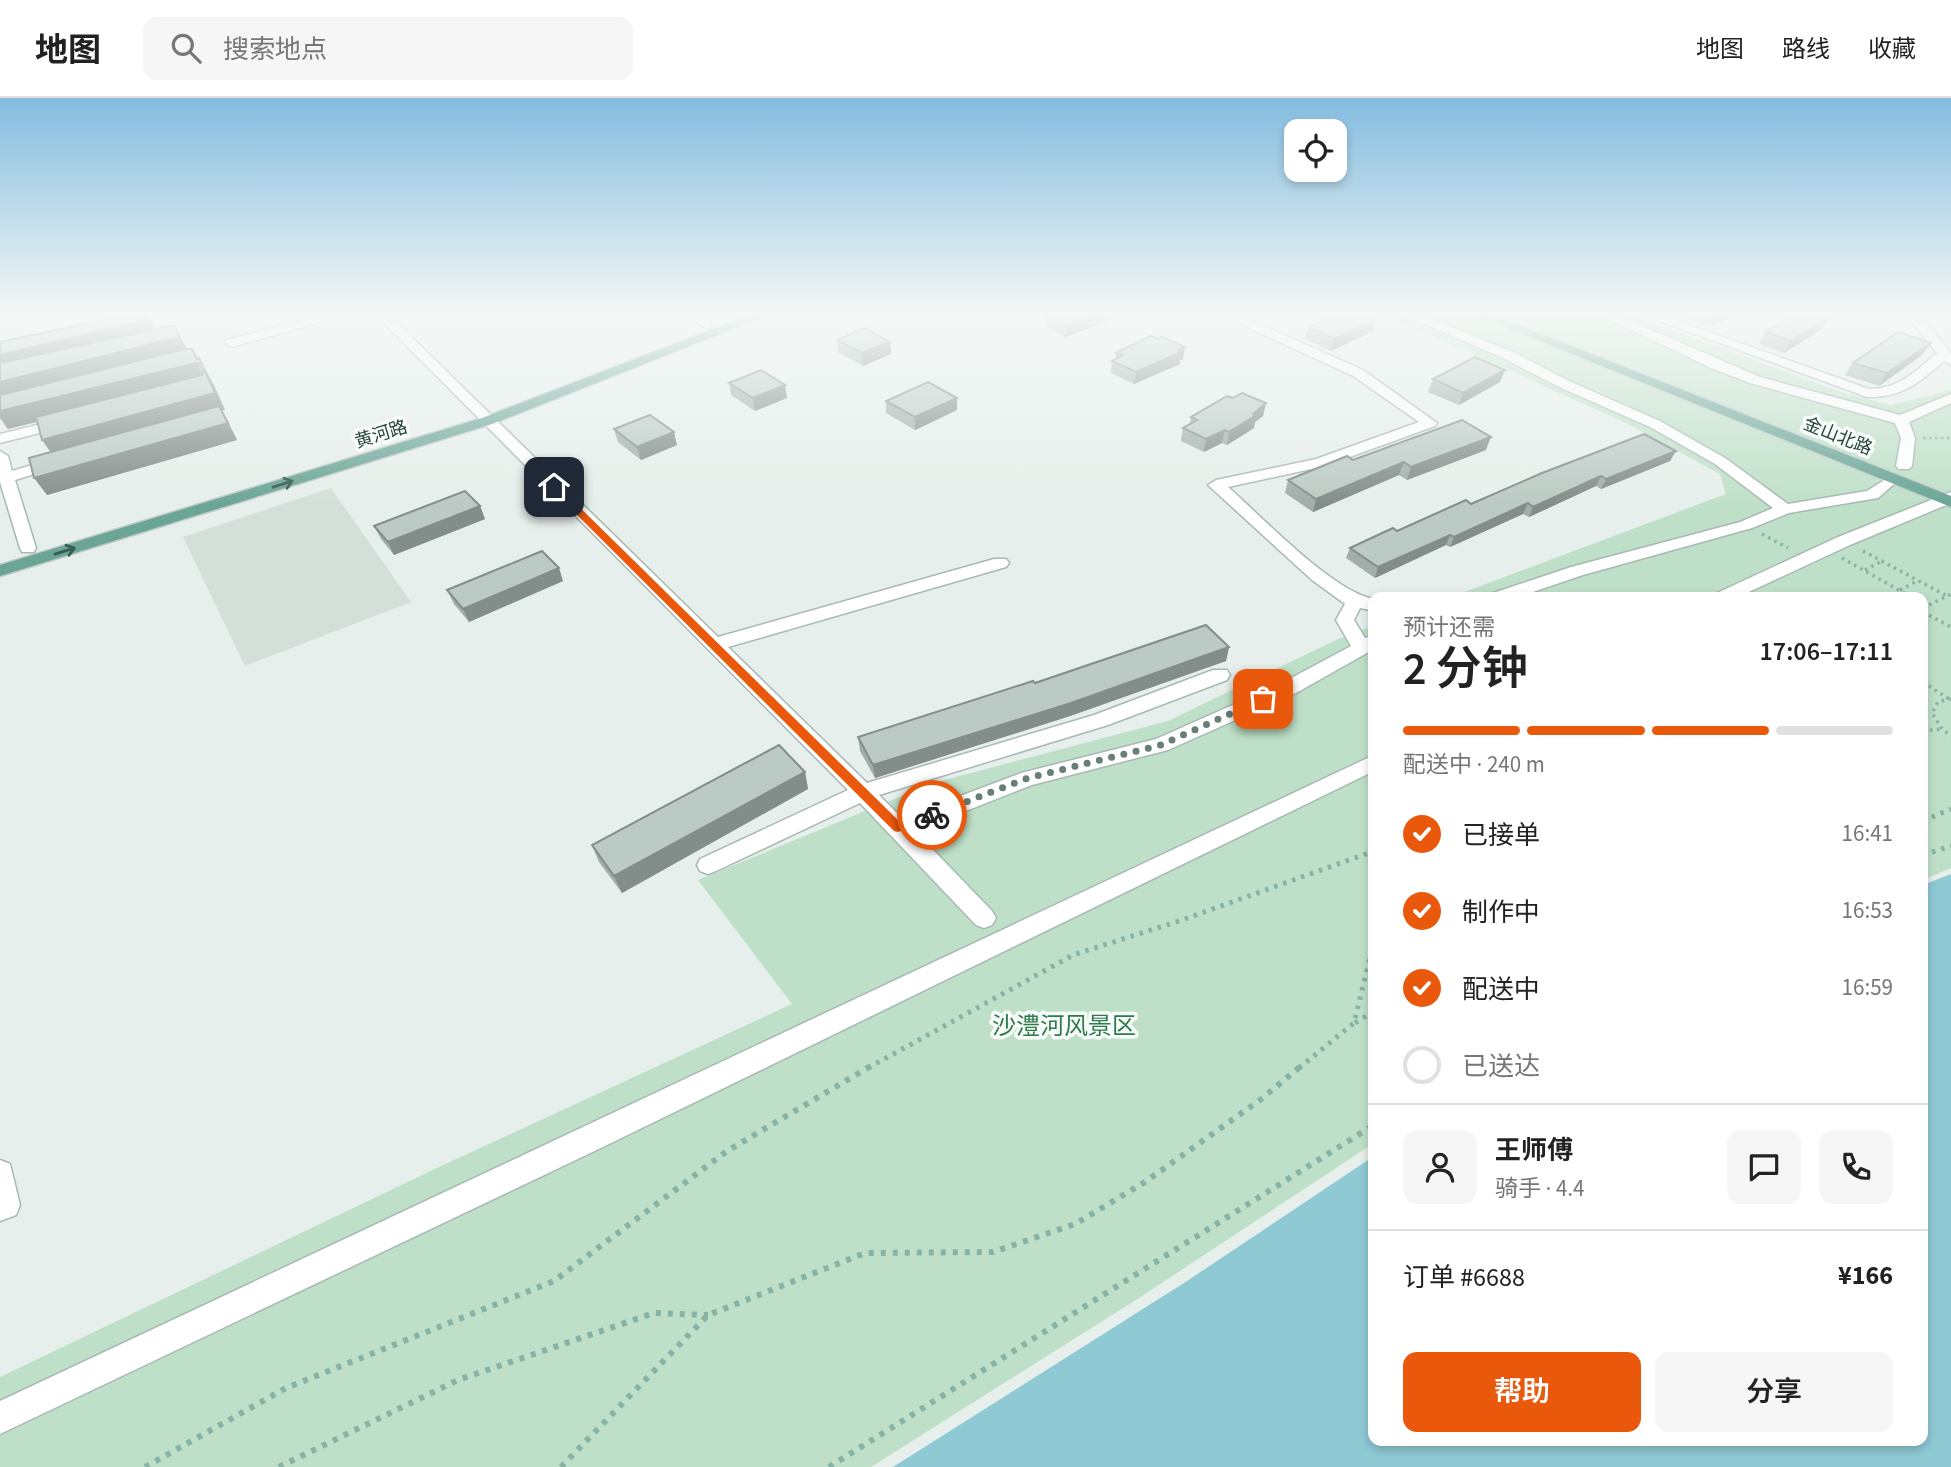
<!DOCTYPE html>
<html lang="zh">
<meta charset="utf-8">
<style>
:root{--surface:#fff;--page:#f6f6f6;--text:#222;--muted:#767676;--line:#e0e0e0;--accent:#ea580c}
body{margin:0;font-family:"Source Sans 3","Noto Sans SC",sans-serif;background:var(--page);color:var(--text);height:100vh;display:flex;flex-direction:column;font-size:26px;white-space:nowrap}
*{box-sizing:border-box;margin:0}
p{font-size:23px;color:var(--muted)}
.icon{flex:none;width:38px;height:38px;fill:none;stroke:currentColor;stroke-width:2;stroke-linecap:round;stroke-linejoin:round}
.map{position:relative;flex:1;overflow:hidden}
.sheet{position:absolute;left:1368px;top:494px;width:560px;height:854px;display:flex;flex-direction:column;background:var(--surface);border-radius:14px;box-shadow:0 4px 10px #0003}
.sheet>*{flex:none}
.fabs{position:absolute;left:1284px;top:21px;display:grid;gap:14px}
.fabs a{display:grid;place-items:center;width:63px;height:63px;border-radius:14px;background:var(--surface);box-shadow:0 4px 10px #0003;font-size:35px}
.pin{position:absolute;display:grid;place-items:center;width:60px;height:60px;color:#fff;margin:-30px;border-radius:14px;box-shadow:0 4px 10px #0006}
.courier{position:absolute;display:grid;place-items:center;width:70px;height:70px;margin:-35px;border:5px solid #ea580c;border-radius:50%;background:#fff;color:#222;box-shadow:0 2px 9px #0007}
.headline em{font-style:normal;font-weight:600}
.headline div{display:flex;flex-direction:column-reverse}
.headline{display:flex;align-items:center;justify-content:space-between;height:119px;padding:0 35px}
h1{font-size:46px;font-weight:600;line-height:52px}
.bar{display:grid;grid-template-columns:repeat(4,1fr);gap:10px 7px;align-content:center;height:84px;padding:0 35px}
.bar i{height:9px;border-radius:5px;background:var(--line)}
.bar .selected{background:var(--accent)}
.bar p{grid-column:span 4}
.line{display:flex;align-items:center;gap:18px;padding:0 35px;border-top:2px solid var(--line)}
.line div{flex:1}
.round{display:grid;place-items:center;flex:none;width:74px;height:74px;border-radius:14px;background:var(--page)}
ol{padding:0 35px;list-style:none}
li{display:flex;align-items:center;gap:21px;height:77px}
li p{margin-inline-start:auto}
li .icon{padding:7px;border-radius:50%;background:var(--accent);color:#fff;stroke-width:4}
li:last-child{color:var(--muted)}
li i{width:38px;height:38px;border:4px solid var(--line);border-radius:50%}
.action{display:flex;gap:14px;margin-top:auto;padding:14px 35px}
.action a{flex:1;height:80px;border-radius:14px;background:var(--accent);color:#fff;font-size:28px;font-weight:600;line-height:80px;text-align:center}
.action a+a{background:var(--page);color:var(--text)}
header{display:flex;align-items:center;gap:42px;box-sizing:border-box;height:98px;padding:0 35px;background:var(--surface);border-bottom:2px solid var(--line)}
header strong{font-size:33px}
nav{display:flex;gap:38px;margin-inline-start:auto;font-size:24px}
.search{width:490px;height:63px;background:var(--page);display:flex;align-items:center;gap:18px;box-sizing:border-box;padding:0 24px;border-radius:14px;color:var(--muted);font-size:26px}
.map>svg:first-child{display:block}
.built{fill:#d4dfda}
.green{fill:#bfe0c8}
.water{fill:#8ec9d4}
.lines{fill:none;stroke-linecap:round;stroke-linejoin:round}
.minor-casing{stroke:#a8b8b2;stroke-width:3}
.major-casing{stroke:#c2cac8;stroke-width:3}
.path-far3{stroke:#86b3a5;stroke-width:2.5;stroke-dasharray:2.5 3.5;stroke-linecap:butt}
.path-far2{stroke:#86b3a5;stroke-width:3.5;stroke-dasharray:2.5 4.5;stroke-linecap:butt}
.path-far1{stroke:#86b3a5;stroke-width:5;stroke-dasharray:3.5 6;stroke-linecap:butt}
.path{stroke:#86b3a5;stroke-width:6;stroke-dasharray:5 7;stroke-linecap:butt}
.minor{fill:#fff;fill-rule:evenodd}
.major{fill:#6aa596;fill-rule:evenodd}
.wall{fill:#a1aea9}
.shaded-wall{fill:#838d89}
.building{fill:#bbcac4;stroke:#838d89;stroke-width:2}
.oneway{stroke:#365b51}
.route{fill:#ea580c}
.done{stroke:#687f78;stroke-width:7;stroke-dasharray:0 12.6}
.labels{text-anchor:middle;stroke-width:7;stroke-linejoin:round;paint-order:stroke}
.far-street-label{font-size:18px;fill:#24423a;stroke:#f7fbf9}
.near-park-label{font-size:24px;fill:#2d7a4b;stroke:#f7fbf9}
</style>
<header>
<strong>地图</strong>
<div class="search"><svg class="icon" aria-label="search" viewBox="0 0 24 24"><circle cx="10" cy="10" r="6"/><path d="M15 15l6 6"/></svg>搜索地点</div>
<nav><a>地图</a><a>路线</a><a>收藏</a></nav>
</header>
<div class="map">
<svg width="1951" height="1369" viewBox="0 0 1951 1369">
<rect width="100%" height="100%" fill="#e6efeb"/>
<!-- built -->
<path class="built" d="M331,390L411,504L245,568L183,439Z"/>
<!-- green -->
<g class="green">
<path d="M1381,215H1626L1840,294L1891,307L1951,292V770L1923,782V499H1451L1726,396L1720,376L1624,324Z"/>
<path d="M1374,528V1045L1139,1200L871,1369H0V1279L439,1069L792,906L698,782L933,685L1168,623L1338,541Z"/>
</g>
<!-- water -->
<path class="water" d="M1951,776V1369H893L1184,1185L1374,1058V1342H1923V787Z"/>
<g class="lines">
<defs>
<g id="minor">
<path d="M150,215H173L171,218L122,229L116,225Z"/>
<path d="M333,215H354L232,249L225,245L227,242Z"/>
<path d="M374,215H387L718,539L994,461H1006L1009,465L1006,469L728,549L867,685L1094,617L1213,572H1227L1230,577L1227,582L1108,627L879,697L902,720L1021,675L1156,641L1282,585L1351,548L1336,522L1345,506L1312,482L1208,387L1216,382L1316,361L1419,324L1353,278L1217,215H1233L1255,224L1277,215H1293L1266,229L1363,272L1437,325L1435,328L1325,368L1228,389C1261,418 1334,495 1374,501V513L1360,510L1354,522L1365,540L1374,537V551L1296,595L1168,652L1032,687L915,733L992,813L996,820L992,827L984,830L976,827L860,705L716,773L708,776L700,773L697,767L700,761L848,692Z"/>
<path d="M681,215H696L714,227L708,231Z"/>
<path d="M1399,215H1416L1513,254L1569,283L1660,323L1725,360L1788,406L1867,393L1886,381L1894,386L1878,400L1789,415L1752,430L1583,477L1518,499H1490L1493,495L1571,469L1740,424L1773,410L1715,366L1650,329L1559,289L1503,260Z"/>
<path d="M1596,215H1612L1760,279L1900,317L1951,296V305L1909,324L1915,340L1912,368L1909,371H1899L1896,368L1901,340L1895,325L1750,285L1711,270Z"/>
<path d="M1638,215H1656L1869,291C1899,291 1915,274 1937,255L1904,215H1917L1951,255V267L1944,263C1919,285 1901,300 1867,299Z"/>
<path d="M66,320L71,321L73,324L71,327L0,345V336Z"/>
<path d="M0,353L8,358L12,373L59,359L67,364L64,367L15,382L36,450L34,454H22L20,450L0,384Z"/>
<path d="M1951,394V405L1850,447L1738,499H1714L1717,495L1838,439Z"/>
<path d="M1374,657V673L603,1049L0,1336V1303Z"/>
<path d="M0,1062L10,1066L20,1107L16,1117L0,1123Z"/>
</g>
<g id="major">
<path d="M755,215H772L492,326L0,478V467L482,320Z"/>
<path d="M1471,215H1488L1951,398V409Z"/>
</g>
</defs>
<!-- minor casing -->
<use href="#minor" class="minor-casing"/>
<!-- major casing -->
<use href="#major" class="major-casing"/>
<!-- path-far3 -->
<path class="path-far3" d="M1923,340H1951"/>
<!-- path-far2 -->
<g class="path-far2">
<path d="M1762,436L1788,450"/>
<path d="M1863,453L1947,498"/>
<path d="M1842,460L1911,499"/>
<path d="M1865,472L1882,463"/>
<path d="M1900,492L1917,483"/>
<path d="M1923,510L1951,496"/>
<path d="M1923,514L1951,529"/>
<path d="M1923,584L1949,601"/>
<path d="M1951,601L1938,604L1932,615L1942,631L1951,638"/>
<path d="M1923,633L1942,631"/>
</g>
<!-- path-far1 -->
<g class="path-far1">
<path d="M1923,723L1951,711"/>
<path d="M1923,757L1951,748"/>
<path d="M1355,925L1374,913"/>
<path d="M868,970L1073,857L1182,822L1374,753"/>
<path d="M1299,970L1354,925L1374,843"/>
</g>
<!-- path -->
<g class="path">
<path d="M145,1369L286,1290L554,1183L727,1053L871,968"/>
<path d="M279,1369L458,1282L654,1215L708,1217"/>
<path d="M561,1369L708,1217L865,1155L993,1154L1075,1126L1145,1084L1260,1002L1301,968"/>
<path d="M829,1369L1374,1027"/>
</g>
<!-- minor -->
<use href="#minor" class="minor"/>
<!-- major -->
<use href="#major" class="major"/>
</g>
<!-- wall -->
<g class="wall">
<path d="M146,215L154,232L174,227L187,251H192L198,260H199L208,276L225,312H222L237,342L47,397L51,354L37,324L8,331L0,320V244Z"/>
<path d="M1050,215H1111V221L1066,239L1045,229L1046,217Z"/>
<path d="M1671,215H1737L1712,229Z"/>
<path d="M1830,218L1823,230L1784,255L1759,246L1765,234Z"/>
<path d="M1377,221L1373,233L1331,253L1305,241L1308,229Z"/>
<path d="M837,242L891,256L863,268L838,254Z"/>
<path d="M1931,245L1922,257L1879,288L1845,277L1853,265Z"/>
<path d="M1116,255L1183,261L1180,262V266L1134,286L1111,275L1112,263L1116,261Z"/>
<path d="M1505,272L1500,284L1459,307L1428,294L1433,281Z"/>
<path d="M729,285L787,300L755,313L731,297Z"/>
<path d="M957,300V312L915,332L886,315V303Z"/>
<path d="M1233,300L1266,305L1263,318L1255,324L1254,330L1227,347L1222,345L1204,354L1181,343L1183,330L1190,326L1191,319Z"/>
<path d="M614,331L677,347L641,362L618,344Z"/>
<path d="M1486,352L1407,382L1399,377L1313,414L1285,395L1288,382L1353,362Z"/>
<path d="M1670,363L1601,391L1596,388L1529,419L1523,416L1450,449L1446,447L1375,480L1346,460L1350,450L1471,406Z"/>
<path d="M480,408L485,421L394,457L381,441L374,428Z"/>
<path d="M563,483L469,524L454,506L447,492Z"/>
<path d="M1229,549L1226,563L1070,618L875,680L860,653L858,639L1035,585Z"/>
<path d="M805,674L808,691L622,795L599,764L592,747Z"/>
</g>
<!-- shaded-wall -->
<g class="shaded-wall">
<path d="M145,215L152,225L155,234L0,271V257Z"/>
<path d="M1098,215H1111V221L1066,239L1067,227Z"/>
<path d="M1722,215H1737L1712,229L1718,217Z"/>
<path d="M1830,218L1823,230L1784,255L1791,243Z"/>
<path d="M1377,221L1373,233L1331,253L1334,241Z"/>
<path d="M174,227L189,255L0,299V284Z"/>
<path d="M890,244L891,256L863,268L862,255Z"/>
<path d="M1931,245L1922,257L1879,288L1887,275Z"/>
<path d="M1185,249L1183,261L1180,262V266L1134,286L1136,274Z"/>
<path d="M196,265L205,281L8,331L0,320V313Z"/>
<path d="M204,271L214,287L225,312H222L237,342L47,397L34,380L54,359L42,342L215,295Z"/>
<path d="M1505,272L1500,284L1459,307L1463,295Z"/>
<path d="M785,287L787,300L755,313L753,300Z"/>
<path d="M957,300V312L915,332V319Z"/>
<path d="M1266,305L1263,318L1255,324L1254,330L1227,347L1229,334Z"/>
<path d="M1225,332L1222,345L1204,354L1206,341Z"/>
<path d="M674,334L677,347L641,362L637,349Z"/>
<path d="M1491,339L1486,352L1407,382L1411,369Z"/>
<path d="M1676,353L1670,363L1601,391L1606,381Z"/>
<path d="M1404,364L1399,377L1313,414L1316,401Z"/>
<path d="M1601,378L1596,388L1529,419L1533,409Z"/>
<path d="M1528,405L1523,416L1450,449L1454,439Z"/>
<path d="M480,408L485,421L394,457L388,444Z"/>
<path d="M1450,437L1446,447L1375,480L1378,469Z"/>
<path d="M559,470L563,483L469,524L463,511Z"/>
<path d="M1229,549L1226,563L1070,618L875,680L873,667Z"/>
<path d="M805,674L808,691L622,795L614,778Z"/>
</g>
<!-- building -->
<g class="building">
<path d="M136,215H145L148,222L0,257V244Z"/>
<path d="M1051,215H1098L1067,227L1046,217Z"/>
<path d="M1339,215H1363L1377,221L1334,241L1308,229Z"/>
<path d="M1797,215H1822L1830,218L1791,243L1765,234Z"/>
<path d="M174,227L180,239L0,284V265Z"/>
<path d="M865,230L890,244L862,255L837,242Z"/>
<path d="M1898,234L1931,245L1887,275L1853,265Z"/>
<path d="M1150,238L1157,241L1163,239L1185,249L1178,252L1181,254L1136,274L1112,263L1123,257L1116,255Z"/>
<path d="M185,251H192L197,261L199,260L202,266L196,265L0,313V297Z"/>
<path d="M1475,259L1505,272L1463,295L1433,281Z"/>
<path d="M204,271L215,295L42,342L36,319L202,277Z"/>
<path d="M761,272L785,287L753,300L729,285Z"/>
<path d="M928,284L957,300L915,319L886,303Z"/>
<path d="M1242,295L1266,305L1253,316L1256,317L1229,334L1225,332L1206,341L1183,330L1197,322L1191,319L1227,298L1233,300Z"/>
<path d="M219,308L228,325L34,380L29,360Z"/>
<path d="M650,317L674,334L637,349L614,331Z"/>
<path d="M1462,322L1491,339L1411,369L1404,364L1316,401L1288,382L1347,358L1353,362Z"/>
<path d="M1644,336L1676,353L1606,381L1601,378L1533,409L1528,405L1454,439L1450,437L1378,469L1350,450L1393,430L1397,433L1466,402L1471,406L1542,375Z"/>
<path d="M465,393L480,408L388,444L374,428Z"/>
<path d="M542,453L559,470L463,511L447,492Z"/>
<path d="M1206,527L1229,549L1071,605L873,667L858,639L1033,583L1035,585Z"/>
<path d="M779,647L805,674L614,778L592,747Z"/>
</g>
<!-- one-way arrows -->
<defs><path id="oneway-shaft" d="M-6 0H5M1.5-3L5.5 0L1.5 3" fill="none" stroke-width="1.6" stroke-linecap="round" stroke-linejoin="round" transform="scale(1.75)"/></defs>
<g class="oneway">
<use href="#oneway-shaft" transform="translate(283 386) rotate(-17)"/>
<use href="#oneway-shaft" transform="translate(65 453) rotate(-17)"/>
</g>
<!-- sky -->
<linearGradient id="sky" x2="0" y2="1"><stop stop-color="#84bce0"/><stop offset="0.53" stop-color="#f4f8f6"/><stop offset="1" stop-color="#f4f8f6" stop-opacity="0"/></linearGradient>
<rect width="1951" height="407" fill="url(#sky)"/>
<!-- route -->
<path class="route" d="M551,387H557L900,724L932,713L938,717L936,720L898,734L894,733L551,391Z"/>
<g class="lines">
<!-- done -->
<path class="done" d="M932,717L1028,680L1161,647L1263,601"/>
</g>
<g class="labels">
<!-- far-street labels -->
<g class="far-street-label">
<text transform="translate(381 336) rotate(-17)" y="6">黄河路</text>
<text transform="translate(1838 338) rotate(22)" y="6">金山北路</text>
</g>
<!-- near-park labels -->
<g class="near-park-label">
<text x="1064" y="936">沙澧河风景区</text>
</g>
</g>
</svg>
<div class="fabs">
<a><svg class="icon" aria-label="locate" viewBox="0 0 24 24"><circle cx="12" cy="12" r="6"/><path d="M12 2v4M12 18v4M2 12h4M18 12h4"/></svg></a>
</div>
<div class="pin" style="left:1263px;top:601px;background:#ea580c"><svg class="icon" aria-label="bag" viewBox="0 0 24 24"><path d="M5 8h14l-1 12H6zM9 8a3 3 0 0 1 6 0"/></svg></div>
<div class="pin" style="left:554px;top:389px;background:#1f2937"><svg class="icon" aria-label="home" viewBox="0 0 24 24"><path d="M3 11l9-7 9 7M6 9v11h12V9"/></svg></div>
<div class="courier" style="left:932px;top:717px"><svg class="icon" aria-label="bike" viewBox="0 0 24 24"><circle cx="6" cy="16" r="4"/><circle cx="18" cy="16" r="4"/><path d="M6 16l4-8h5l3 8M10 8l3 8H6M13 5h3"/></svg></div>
<section class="sheet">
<div class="headline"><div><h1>2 分钟</h1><p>预计还需</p></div><em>17:06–17:11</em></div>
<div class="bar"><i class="selected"></i><i class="selected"></i><i class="selected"></i><i></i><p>配送中 · 240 m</p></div>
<ol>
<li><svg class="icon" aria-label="check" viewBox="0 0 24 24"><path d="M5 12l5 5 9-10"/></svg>已接单<p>16:41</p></li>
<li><svg class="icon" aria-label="check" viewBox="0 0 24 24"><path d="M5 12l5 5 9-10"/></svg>制作中<p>16:53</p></li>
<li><svg class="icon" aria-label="check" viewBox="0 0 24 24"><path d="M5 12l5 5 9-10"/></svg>配送中<p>16:59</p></li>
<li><i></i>已送达</li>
</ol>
<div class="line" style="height:126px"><a class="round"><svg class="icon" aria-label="person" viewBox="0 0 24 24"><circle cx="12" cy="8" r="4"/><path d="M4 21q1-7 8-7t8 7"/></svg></a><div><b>王师傅</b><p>骑手 · 4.4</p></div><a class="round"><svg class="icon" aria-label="chat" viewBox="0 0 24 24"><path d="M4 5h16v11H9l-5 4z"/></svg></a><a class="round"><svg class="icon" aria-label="phone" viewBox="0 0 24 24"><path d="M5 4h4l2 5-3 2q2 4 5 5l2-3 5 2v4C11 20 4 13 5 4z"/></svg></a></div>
<div class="line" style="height:91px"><div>订单 #6688</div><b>¥166</b></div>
<div class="action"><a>帮助</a><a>分享</a></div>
</section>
</div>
